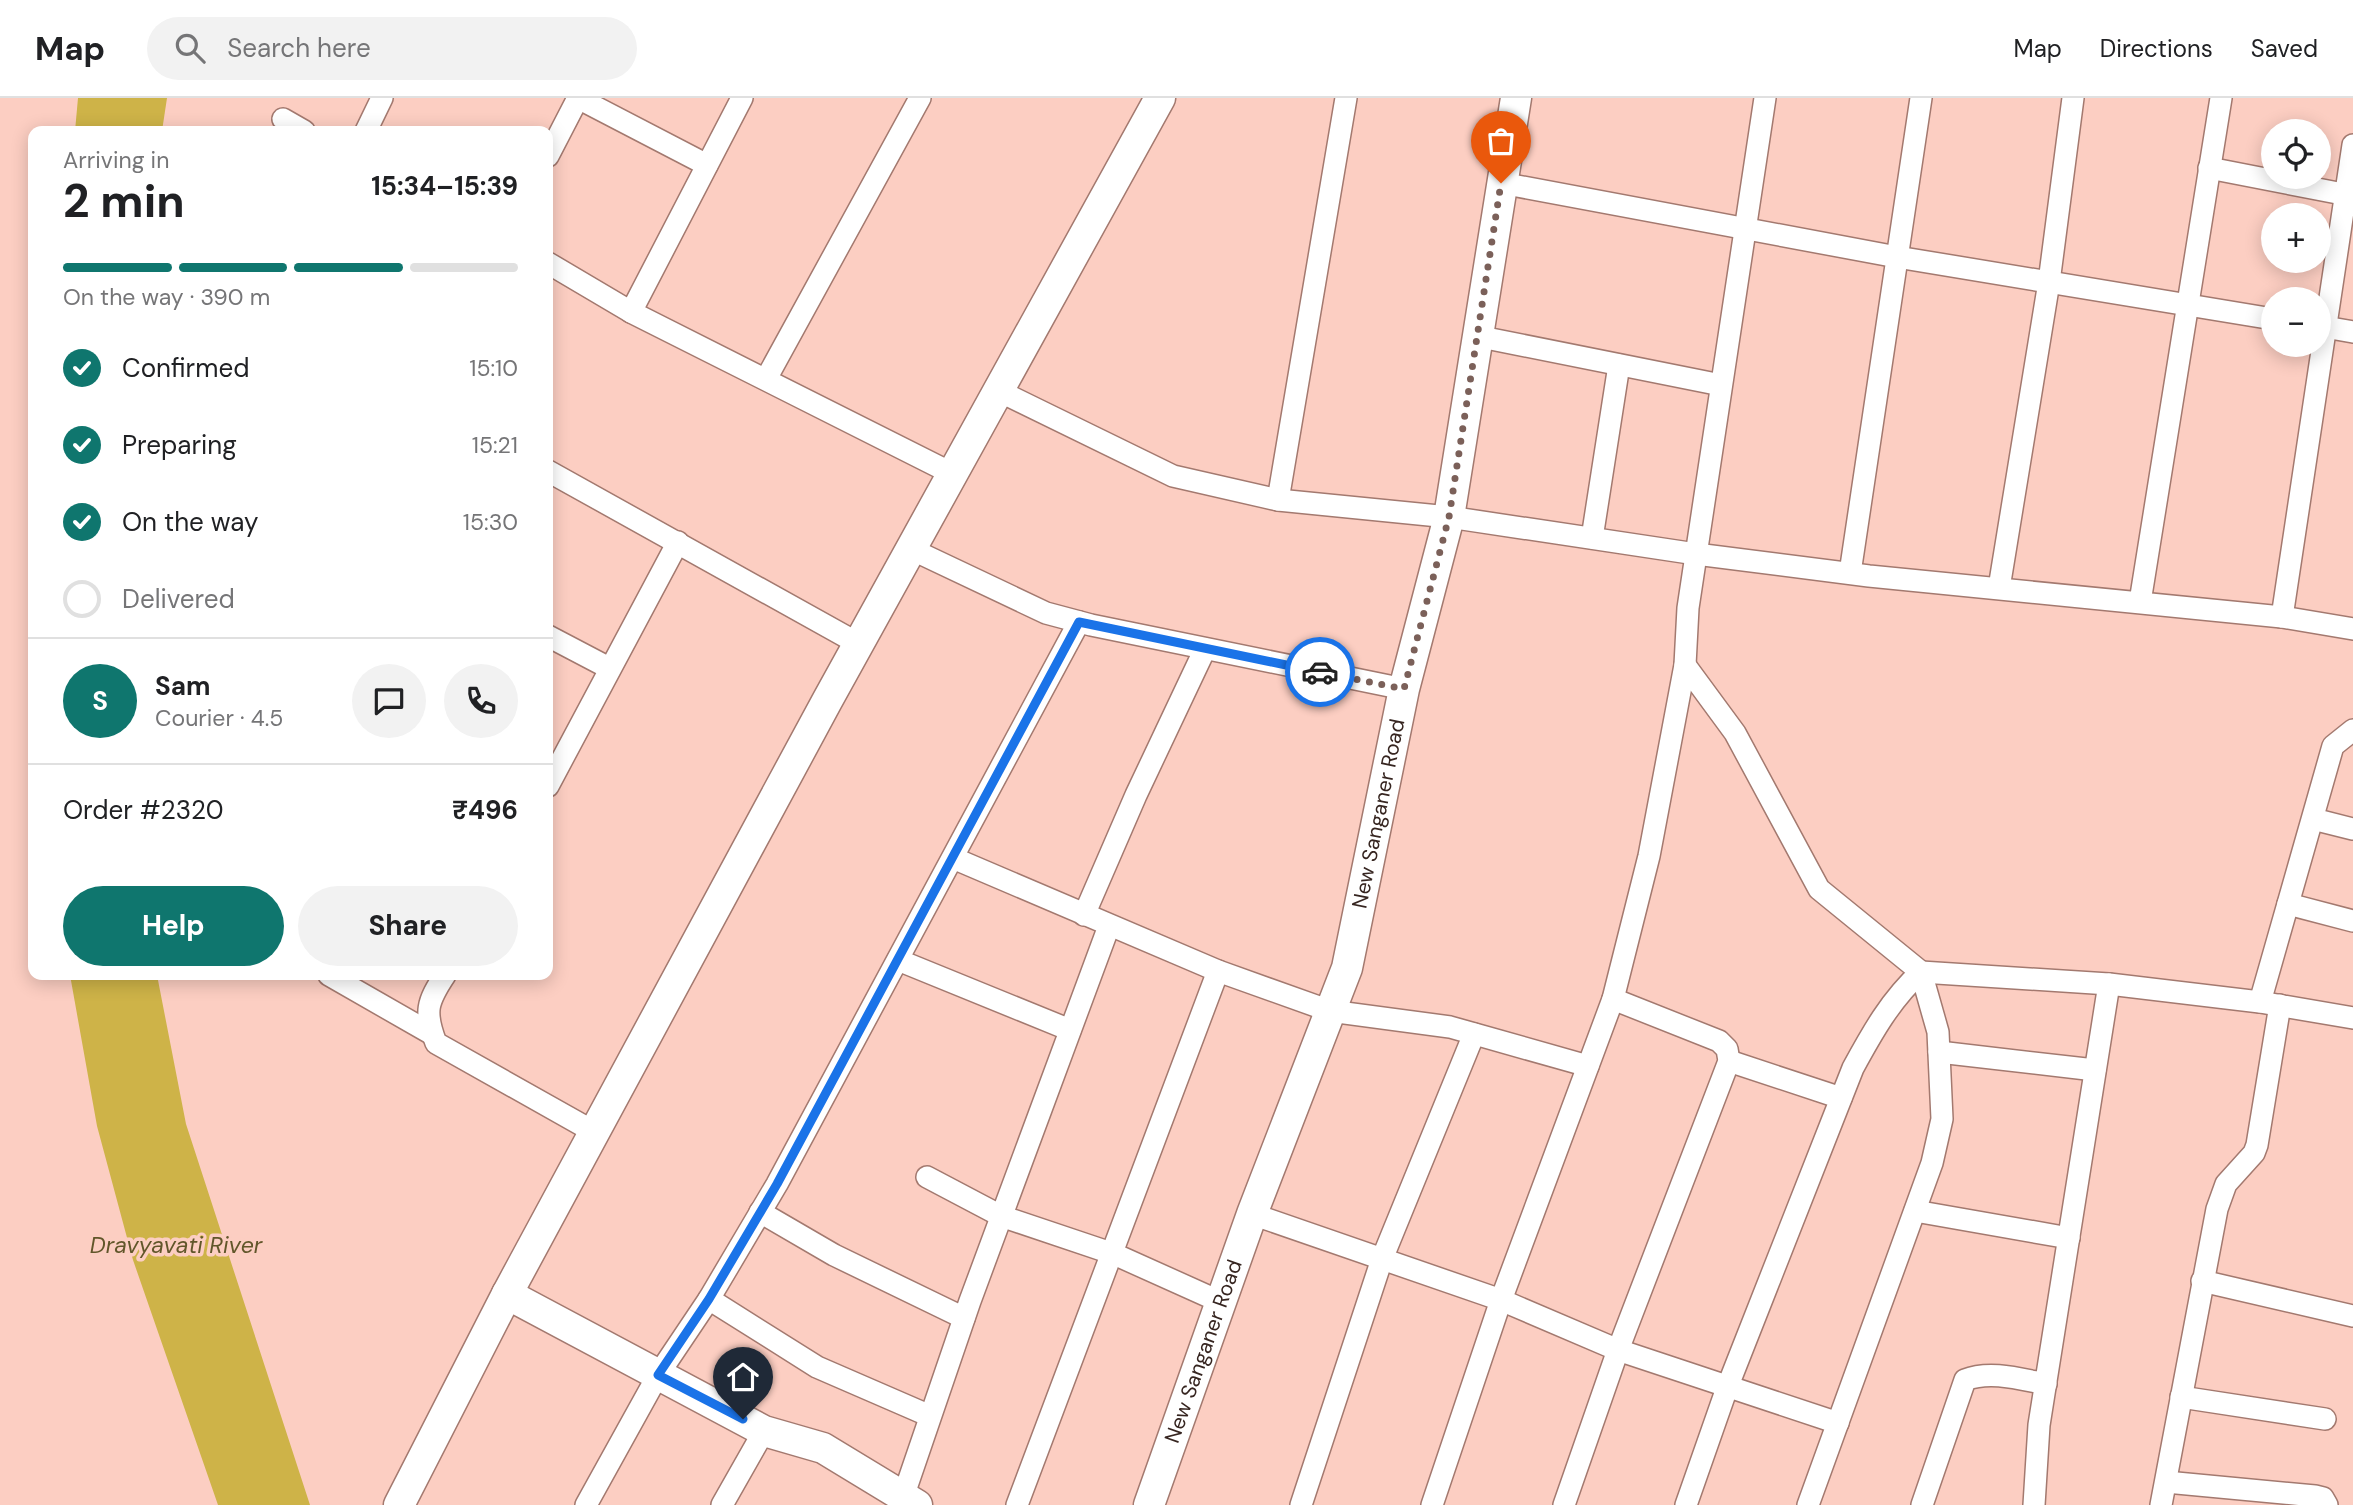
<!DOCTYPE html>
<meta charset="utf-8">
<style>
:root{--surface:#fff;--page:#f2f2f2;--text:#202124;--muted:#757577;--line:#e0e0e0;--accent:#0f766e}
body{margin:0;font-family:"DM Sans",sans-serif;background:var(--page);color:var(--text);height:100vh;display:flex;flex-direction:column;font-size:26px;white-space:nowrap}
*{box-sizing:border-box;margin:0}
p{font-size:23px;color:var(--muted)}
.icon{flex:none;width:38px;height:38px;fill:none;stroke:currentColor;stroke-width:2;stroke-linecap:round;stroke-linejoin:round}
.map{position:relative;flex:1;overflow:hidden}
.details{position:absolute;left:28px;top:28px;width:525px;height:854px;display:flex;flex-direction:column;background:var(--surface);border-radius:14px;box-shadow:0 4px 18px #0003}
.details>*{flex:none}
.buttons{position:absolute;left:2261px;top:21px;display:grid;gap:14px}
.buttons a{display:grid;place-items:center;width:70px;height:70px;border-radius:50%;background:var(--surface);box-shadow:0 4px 18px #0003;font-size:35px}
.pin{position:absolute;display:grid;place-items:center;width:60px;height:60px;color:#fff;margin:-72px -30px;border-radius:50% 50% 50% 0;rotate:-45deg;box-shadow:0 0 7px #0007}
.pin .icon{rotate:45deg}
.courier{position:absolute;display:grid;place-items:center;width:70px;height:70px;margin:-35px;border:5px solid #1a73e8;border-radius:50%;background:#fff;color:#222;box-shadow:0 2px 9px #0007}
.headline em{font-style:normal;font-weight:700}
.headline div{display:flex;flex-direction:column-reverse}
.headline{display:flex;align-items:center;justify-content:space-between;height:119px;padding:0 35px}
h1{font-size:46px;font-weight:700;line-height:52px}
.bar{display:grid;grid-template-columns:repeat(4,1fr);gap:10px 7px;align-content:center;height:84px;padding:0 35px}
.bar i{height:9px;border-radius:5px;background:var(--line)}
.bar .active{background:var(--accent)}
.bar p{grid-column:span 4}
.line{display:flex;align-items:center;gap:18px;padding:0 35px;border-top:2px solid var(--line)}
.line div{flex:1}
.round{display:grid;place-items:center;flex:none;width:74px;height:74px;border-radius:37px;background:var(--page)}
ol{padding:0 35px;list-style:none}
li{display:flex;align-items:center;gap:21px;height:77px}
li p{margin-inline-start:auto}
li .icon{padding:7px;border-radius:50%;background:var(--accent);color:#fff;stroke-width:4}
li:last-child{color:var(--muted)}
li i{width:38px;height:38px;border:4px solid var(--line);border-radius:50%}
.button{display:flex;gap:14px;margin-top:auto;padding:14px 35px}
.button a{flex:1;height:80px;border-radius:42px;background:var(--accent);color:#fff;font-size:28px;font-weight:700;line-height:80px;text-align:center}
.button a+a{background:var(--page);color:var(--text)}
header{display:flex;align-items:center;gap:42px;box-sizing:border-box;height:98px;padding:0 35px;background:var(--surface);border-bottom:2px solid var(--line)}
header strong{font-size:33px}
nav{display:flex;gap:38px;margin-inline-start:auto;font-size:24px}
.search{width:490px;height:63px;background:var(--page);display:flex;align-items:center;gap:18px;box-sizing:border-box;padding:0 24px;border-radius:38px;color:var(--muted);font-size:26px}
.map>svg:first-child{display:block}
.water{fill:#ceb348}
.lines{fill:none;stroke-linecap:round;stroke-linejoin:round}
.street-casing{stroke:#a3796f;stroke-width:24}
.secondary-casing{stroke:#a3796f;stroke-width:33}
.street{stroke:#fff;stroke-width:21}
.secondary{stroke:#fff;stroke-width:30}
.done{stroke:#7b6059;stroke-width:7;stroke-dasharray:0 12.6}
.route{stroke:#1a73e8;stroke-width:9}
.labels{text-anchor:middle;stroke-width:7;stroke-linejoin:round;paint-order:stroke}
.street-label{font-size:21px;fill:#362520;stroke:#fccec2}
.water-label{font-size:23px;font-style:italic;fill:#61562a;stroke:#fccec2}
</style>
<header>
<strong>Map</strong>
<div class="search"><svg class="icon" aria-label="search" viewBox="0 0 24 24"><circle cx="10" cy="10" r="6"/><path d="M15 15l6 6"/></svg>Search here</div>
<nav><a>Map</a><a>Directions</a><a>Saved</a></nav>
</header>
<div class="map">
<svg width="2353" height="1407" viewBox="0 0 2353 1407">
<rect width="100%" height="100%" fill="#fccec2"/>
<!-- water -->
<g class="water">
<path d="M78,0H167L162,33H75Z"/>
<path d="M70,877H157L186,1026L310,1407H218L133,1162L97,1028Z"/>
</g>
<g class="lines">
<defs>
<g id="street">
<path d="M578,0L707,67"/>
<path d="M283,21L304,33"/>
<path d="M366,33L382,0"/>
<path d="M548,58L578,0"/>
<path d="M2209,70L2353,98"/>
<path d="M1501,85L1897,159L2273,221"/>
<path d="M548,165L631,214L953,376"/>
<path d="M631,214L742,0"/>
<path d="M2319,228L2353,234"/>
<path d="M1476,238L1721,287"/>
<path d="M766,281L920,0"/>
<path d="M999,293L1173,378L1278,402L1449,419L1696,456L1869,478L2282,519L2353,531"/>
<path d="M548,373L859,546"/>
<path d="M1278,402L1346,0"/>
<path d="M1592,440L1619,267"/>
<path d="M911,451L1046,515L1091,527L1404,591"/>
<path d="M1850,475L1921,0"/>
<path d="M1999,490L2049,184L2073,0"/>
<path d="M2140,504L2221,0"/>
<path d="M2282,519L2353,47"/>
<path d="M548,538L609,570"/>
<path d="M1685,567L1735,635L1819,791L1921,874L1938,934L1942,1021L1932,1065L1808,1407"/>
<path d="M548,688L678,444"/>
<path d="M2313,721L2353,731"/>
<path d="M953,760L1218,873L1330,913L1450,929L1588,968"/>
<path d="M2288,806L2353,823"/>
<path d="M1084,817L1136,697L1205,551"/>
<path d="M898,862L1070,932"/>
<path d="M329,877L432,936"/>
<path d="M445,877C427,904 424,914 436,945L596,1035"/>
<path d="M2260,904L2333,648L2353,632"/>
<path d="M1939,954L2095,972"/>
<path d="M1729,963L1841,1000"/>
<path d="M927,1079L1001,1118L1114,1156L1223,1205"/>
<path d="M1915,1113L2069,1140"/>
<path d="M760,1114L834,1157L964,1220"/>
<path d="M1252,1116L1501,1202L1618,1252L1838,1325"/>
<path d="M2202,1183L2353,1218"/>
<path d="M709,1201L817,1269L930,1318"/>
<path d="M2181,1299L2325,1321"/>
<path d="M2166,1384L2315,1398L2323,1400L2327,1407"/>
<path d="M903,1399L970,1203L1109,828"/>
<path d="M586,1407L658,1277L709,1201L777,1086L1079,524"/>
<path d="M722,1407L764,1333"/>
<path d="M1017,1407L1218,873"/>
<path d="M1301,1407L1382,1161L1474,936"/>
<path d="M1432,1407L1501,1202L1613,901L1649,758L1685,567L1688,510L1765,0"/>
<path d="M1564,1407L1618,1252L1729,963L1727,951L1719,943L1613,901"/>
<path d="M1686,1407L1727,1290L1853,970C1872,935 1891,901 1921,874L2109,886L2260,904L2353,920"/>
<path d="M1922,1407L1965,1282C1990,1272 2020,1281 2046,1286"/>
<path d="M2034,1407L2039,1327L2109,886"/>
<path d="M2161,1407L2217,1111L2226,1086L2254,1055L2257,1047L2280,907"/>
</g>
<g id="secondary">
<path d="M507,1196L764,1333L823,1350L917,1407"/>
<path d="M399,1407L507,1196L827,603L1160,0"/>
<path id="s1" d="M1149,1407L1252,1116L1347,870L1404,591L1449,419L1516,0"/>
</g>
</defs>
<!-- street casing -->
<use href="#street" class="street-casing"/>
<!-- secondary casing -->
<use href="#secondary" class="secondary-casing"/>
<!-- street -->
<use href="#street" class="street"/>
<!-- secondary -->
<use href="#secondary" class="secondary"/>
</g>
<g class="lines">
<!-- done -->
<path class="done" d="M1320,574L1404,591L1449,419L1501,85"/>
<!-- route -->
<path class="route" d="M743,1321L658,1277L709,1201L777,1086L1079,524L1320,574"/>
</g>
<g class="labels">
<!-- street labels -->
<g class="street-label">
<text dy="7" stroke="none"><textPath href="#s1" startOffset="730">New Sanganer Road</textPath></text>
<text dy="7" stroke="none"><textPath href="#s1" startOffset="163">New Sanganer Road</textPath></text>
</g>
<!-- water labels -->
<g class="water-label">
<text x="176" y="1155">Dravyavati River</text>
</g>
</g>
</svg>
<div class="buttons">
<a><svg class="icon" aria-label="locate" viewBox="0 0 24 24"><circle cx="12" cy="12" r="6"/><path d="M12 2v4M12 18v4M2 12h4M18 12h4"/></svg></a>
<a>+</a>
<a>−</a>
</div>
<div class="pin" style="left:1501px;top:85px;background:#ea580c"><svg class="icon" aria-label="bag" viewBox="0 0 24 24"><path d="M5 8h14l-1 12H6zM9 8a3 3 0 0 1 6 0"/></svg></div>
<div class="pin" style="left:743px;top:1321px;background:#1f2937"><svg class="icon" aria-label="home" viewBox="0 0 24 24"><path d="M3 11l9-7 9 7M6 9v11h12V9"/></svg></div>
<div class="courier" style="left:1320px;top:574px"><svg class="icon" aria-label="car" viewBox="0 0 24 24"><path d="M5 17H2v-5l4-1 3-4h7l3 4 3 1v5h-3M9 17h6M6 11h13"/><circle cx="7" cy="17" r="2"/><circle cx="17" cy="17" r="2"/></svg></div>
<section class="details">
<div class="headline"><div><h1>2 min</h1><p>Arriving in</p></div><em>15:34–15:39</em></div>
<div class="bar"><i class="active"></i><i class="active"></i><i class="active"></i><i></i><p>On the way · 390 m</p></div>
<ol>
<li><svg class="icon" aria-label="check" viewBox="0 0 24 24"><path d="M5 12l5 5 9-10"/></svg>Confirmed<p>15:10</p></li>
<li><svg class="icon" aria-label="check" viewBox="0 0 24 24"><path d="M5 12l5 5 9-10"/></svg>Preparing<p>15:21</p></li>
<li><svg class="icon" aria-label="check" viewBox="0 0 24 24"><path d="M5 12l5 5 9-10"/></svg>On the way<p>15:30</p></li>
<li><i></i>Delivered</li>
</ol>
<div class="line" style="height:126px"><b class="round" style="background:var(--accent);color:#fff">S</b><div><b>Sam</b><p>Courier · 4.5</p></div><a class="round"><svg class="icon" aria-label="chat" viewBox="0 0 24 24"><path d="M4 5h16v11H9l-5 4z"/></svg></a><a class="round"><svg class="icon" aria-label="phone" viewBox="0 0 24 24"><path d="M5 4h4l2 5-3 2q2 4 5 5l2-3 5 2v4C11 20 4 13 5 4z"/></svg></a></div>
<div class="line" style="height:91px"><div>Order #2320</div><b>₹496</b></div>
<div class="button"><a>Help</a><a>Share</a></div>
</section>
</div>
